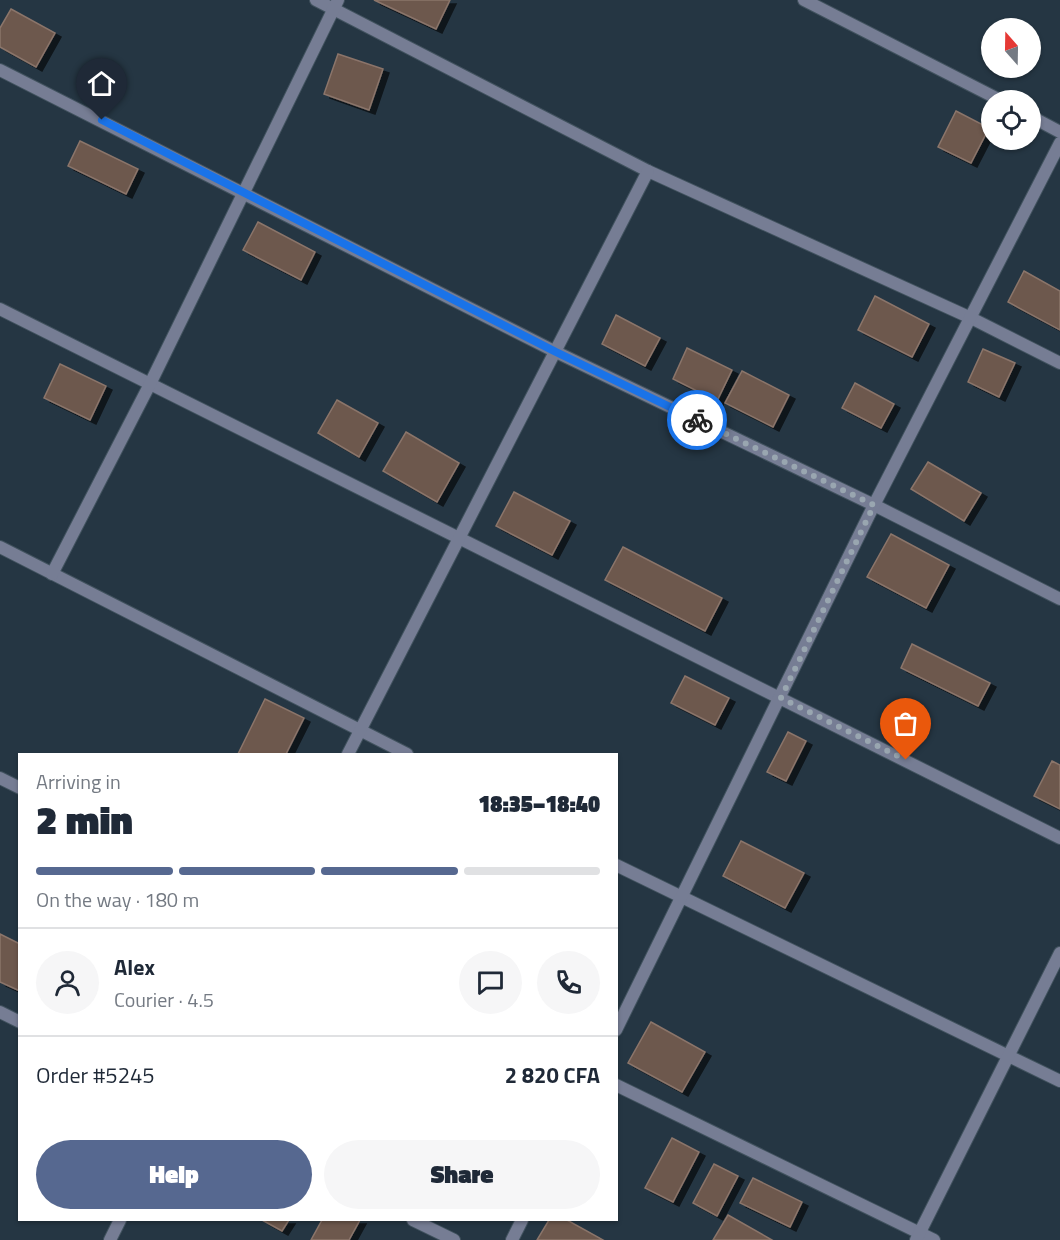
<!DOCTYPE html>
<meta charset="utf-8">
<style>
:root{--surface:#fff;--page:#f6f6f7;--text:#1f2937;--muted:#747a83;--line:#e0e1e3;--accent:#566890}
body{margin:0;font-family:"Titillium Web",sans-serif;background:var(--page);color:var(--text);height:100vh;display:flex;flex-direction:column;font-size:22px;white-space:nowrap}
*{box-sizing:border-box;margin:0}
p{font-size:20px;color:var(--muted)}
.icon{flex:none;width:33px;height:33px;fill:none;stroke:currentColor;stroke-width:2;stroke-linecap:round;stroke-linejoin:round}
.map{position:relative;flex:1;overflow:hidden}
.side{position:absolute;left:18px;top:753px;width:600px;height:468px;display:flex;flex-direction:column;background:var(--surface);border-radius:0px;box-shadow:0 2px 4px #0004}
.side>*{flex:none}
.needle{width:39px;rotate:340deg}
.tools{position:absolute;left:981px;top:18px;display:grid;gap:12px}
.tools a{display:grid;place-items:center;width:60px;height:60px;border-radius:50%;background:var(--surface);box-shadow:0 2px 4px #0004;font-size:30px}
.pin{position:absolute;display:grid;place-items:center;width:51px;height:51px;color:#fff;margin:-62px -26px;border-radius:50% 50% 50% 0;rotate:-45deg;box-shadow:0 0 6px #0007}
.pin .icon{rotate:45deg}
.courier{position:absolute;display:grid;place-items:center;width:60px;height:60px;margin:-30px;border:4px solid #1a73e8;border-radius:50%;background:#fff;color:#222;box-shadow:0 2px 8px #0007}
.head em{font-style:normal;font-weight:800}
.head div{display:flex;flex-direction:column-reverse}
.head{display:flex;align-items:center;justify-content:space-between;height:102px;padding:0 18px}
h1{font-size:39px;font-weight:800;line-height:45px}
.bar{display:grid;grid-template-columns:repeat(4,1fr);gap:9px 6px;align-content:center;height:72px;padding:0 18px}
.bar i{height:8px;border-radius:4px;background:var(--line)}
.bar .current{background:var(--accent)}
.bar p{grid-column:span 4}
.line{display:flex;align-items:center;gap:15px;padding:0 18px;border-top:2px solid var(--line)}
.line div{flex:1}
.round{display:grid;place-items:center;flex:none;width:63px;height:63px;border-radius:32px;background:var(--page)}
.action{display:flex;gap:12px;margin-top:auto;padding:12px 18px}
.action a{flex:1;height:69px;border-radius:36px;background:var(--accent);color:#fff;font-size:24px;font-weight:800;line-height:69px;text-align:center}
.action a+a{background:var(--page);color:var(--text)}
.map>svg:first-child{display:block}
.building{fill:#6d584e;stroke:#8b756a;stroke-width:1.5;filter:url(#shadow)}
.lines{fill:none;stroke-linecap:round;stroke-linejoin:round}
.minor-casing{stroke:#41525e;stroke-width:14}
.minor{stroke:#767d94;stroke-width:12}
.done{stroke:#99a6b0;stroke-width:6;stroke-dasharray:0 10.8}
.route{stroke:#1a73e8;stroke-width:8}
</style>
<div class="map">
<svg width="1060" height="1240" viewBox="0 0 1060 1240">
<defs>
<filter id="shadow"><feDropShadow dx="6" dy="4" stdDeviation="0" flood-color="#0009"/></filter>
</defs>
<rect width="100%" height="100%" fill="#253643"/>
<!-- building -->
<g class="building">
<path d="M374,0H450L436,29Z"/>
<path d="M11,9L55,33L36,67L0,47V28Z"/>
<path d="M338,54L383,69L369,110L324,94Z"/>
<path d="M956,111L989,128L971,163L938,147Z"/>
<path d="M80,141L138,169L126,194L68,166Z"/>
<path d="M258,222L315,252L301,280L243,250Z"/>
<path d="M1024,271L1060,291V330L1008,302Z"/>
<path d="M875,296L929,324L912,357L858,330Z"/>
<path d="M616,315L660,338L645,366L602,344Z"/>
<path d="M687,348L732,370L717,401L673,379Z"/>
<path d="M983,349L1015,363L999,397L968,382Z"/>
<path d="M60,364L106,386L90,420L44,398Z"/>
<path d="M742,371L789,395L773,427L725,403Z"/>
<path d="M855,383L894,404L881,428L842,408Z"/>
<path d="M337,400L378,423L359,457L318,433Z"/>
<path d="M406,432L459,463L437,502L383,471Z"/>
<path d="M928,462L981,493L964,521L911,489Z"/>
<path d="M514,492L570,521L552,555L496,526Z"/>
<path d="M891,534L949,565L926,608L867,577Z"/>
<path d="M623,547L722,598L705,631L605,580Z"/>
<path d="M912,644L990,683L978,706L901,668Z"/>
<path d="M685,676L729,698L715,725L671,703Z"/>
<path d="M265,699L304,718L286,754H238Z"/>
<path d="M788,732L806,741L786,781L767,772Z"/>
<path d="M1052,761L1060,765V809L1034,796Z"/>
<path d="M741,841L804,873L785,908L723,876Z"/>
<path d="M0,934L20,944V991L0,982Z"/>
<path d="M651,1022L705,1052L682,1092L628,1063Z"/>
<path d="M672,1138L699,1152L673,1202L645,1188Z"/>
<path d="M714,1164L738,1176L717,1216L693,1203Z"/>
<path d="M753,1178L802,1202L790,1227L740,1203Z"/>
<path d="M728,1215L772,1240H713Z"/>
<path d="M262,1220H289L282,1231Z"/>
<path d="M322,1220H360L349,1240H311Z"/>
<path d="M549,1220H567L603,1240H537Z"/>
</g>
<g class="lines">
<defs>
<g id="minor">
<path d="M316,0L648,171L971,318L1060,363"/>
<path d="M804,0L1000,100"/>
<path d="M0,70L556,352L874,505L1060,599"/>
<path d="M1030,116L1060,132"/>
<path d="M0,309L1060,838"/>
<path d="M0,547L407,754"/>
<path d="M52,574L150,384L338,0"/>
<path d="M348,754L648,171"/>
<path d="M0,778L20,788"/>
<path d="M616,865L1060,1081"/>
<path d="M0,1012L20,1022"/>
<path d="M616,1030L874,505L1060,143"/>
<path d="M616,1085L934,1240"/>
<path d="M413,1220L454,1240"/>
<path d="M110,1240L120,1220"/>
<path d="M512,1240L522,1220"/>
<path d="M916,1240L1060,953"/>
</g>
</defs>
<!-- minor casing -->
<use href="#minor" class="minor-casing"/>
<!-- minor -->
<use href="#minor" class="minor"/>
</g>
<g class="lines">
<!-- done -->
<path class="done" d="M697,420L874,505L781,698L906,760"/>
<!-- route -->
<path class="route" d="M102,120L556,352L697,420"/>
</g>
</svg>
<div class="tools">
<a><svg class="needle" viewBox="-14 -14 28 28"><path d="M0-13l5 13h-10z" fill="#e53935"/><path d="M0 13l5-13h-10z" fill="#747a83"/></svg></a>
<a><svg class="icon" aria-label="locate" viewBox="0 0 24 24"><circle cx="12" cy="12" r="6"/><path d="M12 2v4M12 18v4M2 12h4M18 12h4"/></svg></a>
</div>
<div class="pin" style="left:906px;top:760px;background:#ea580c"><svg class="icon" aria-label="bag" viewBox="0 0 24 24"><path d="M5 8h14l-1 12H6zM9 8a3 3 0 0 1 6 0"/></svg></div>
<div class="pin" style="left:102px;top:120px;background:#1f2937"><svg class="icon" aria-label="home" viewBox="0 0 24 24"><path d="M3 11l9-7 9 7M6 9v11h12V9"/></svg></div>
<div class="courier" style="left:697px;top:420px"><svg class="icon" aria-label="bike" viewBox="0 0 24 24"><circle cx="6" cy="16" r="4"/><circle cx="18" cy="16" r="4"/><path d="M6 16l4-8h5l3 8M10 8l3 8H6M13 5h3"/></svg></div>
<section class="side">
<div class="head"><div><h1>2 min</h1><p>Arriving in</p></div><em>18:35–18:40</em></div>
<div class="bar"><i class="current"></i><i class="current"></i><i class="current"></i><i></i><p>On the way · 180 m</p></div>
<div class="line" style="height:108px"><a class="round"><svg class="icon" aria-label="person" viewBox="0 0 24 24"><circle cx="12" cy="8" r="4"/><path d="M4 21q1-7 8-7t8 7"/></svg></a><div><b>Alex</b><p>Courier · 4.5</p></div><a class="round"><svg class="icon" aria-label="chat" viewBox="0 0 24 24"><path d="M4 5h16v11H9l-5 4z"/></svg></a><a class="round"><svg class="icon" aria-label="phone" viewBox="0 0 24 24"><path d="M5 4h4l2 5-3 2q2 4 5 5l2-3 5 2v4C11 20 4 13 5 4z"/></svg></a></div>
<div class="line" style="height:78px"><div>Order #5245</div><b>2 820 CFA</b></div>
<div class="action"><a>Help</a><a>Share</a></div>
</section>
</div>
